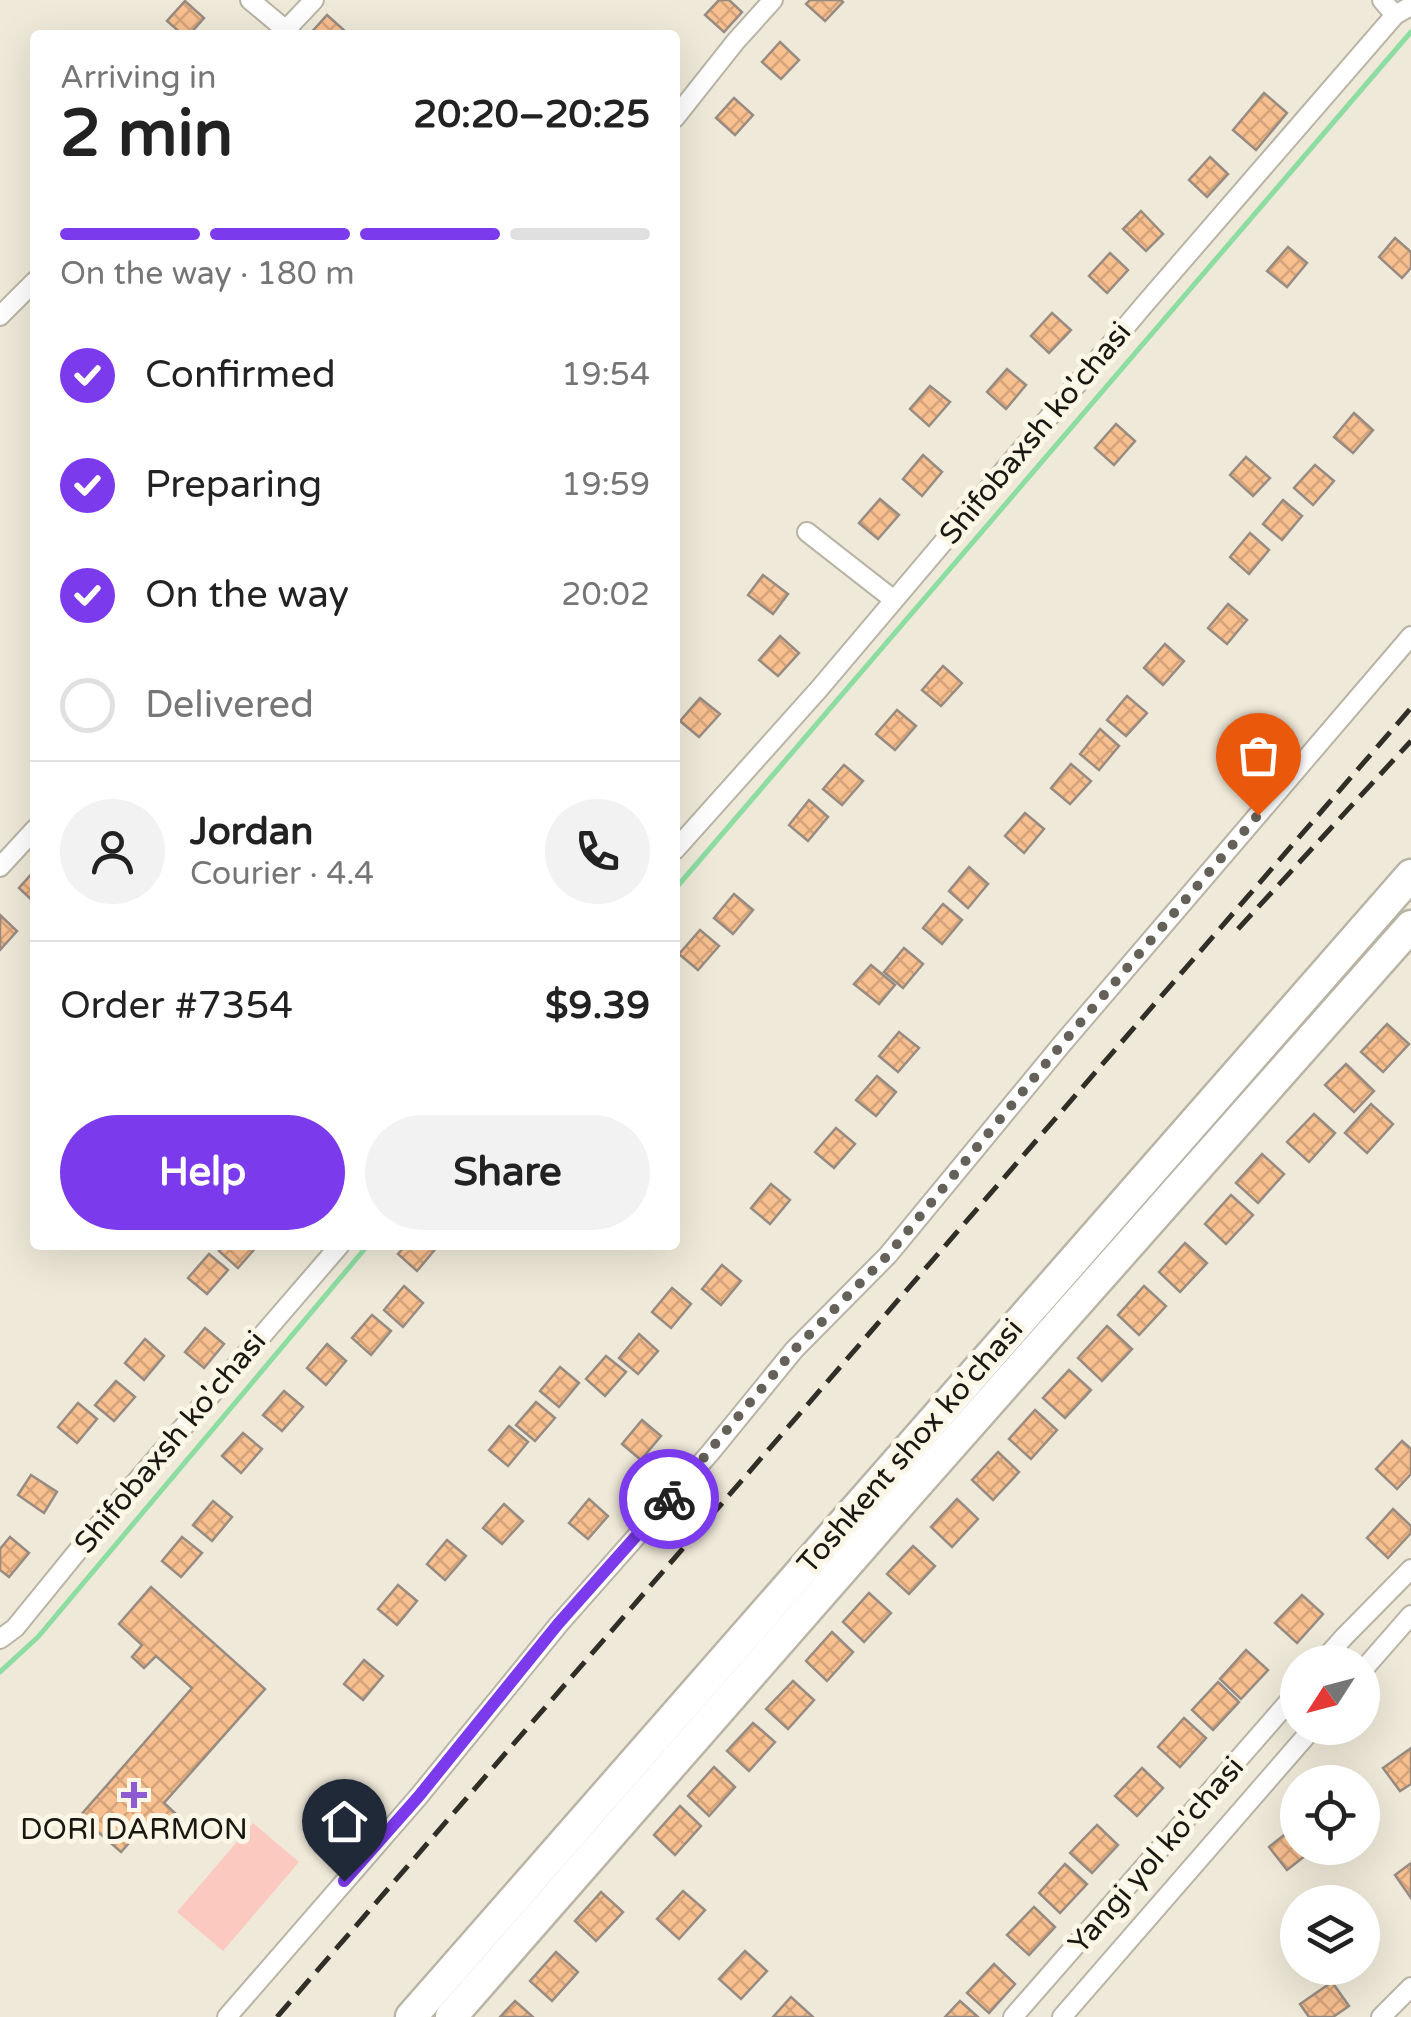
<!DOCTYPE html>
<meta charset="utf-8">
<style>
:root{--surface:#fff;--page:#f2f2f2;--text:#222;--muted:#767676;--line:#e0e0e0;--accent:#7c3aed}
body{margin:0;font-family:"Varela Round",sans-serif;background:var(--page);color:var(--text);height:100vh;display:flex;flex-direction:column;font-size:38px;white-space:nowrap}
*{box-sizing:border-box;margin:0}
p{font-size:32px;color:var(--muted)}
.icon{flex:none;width:55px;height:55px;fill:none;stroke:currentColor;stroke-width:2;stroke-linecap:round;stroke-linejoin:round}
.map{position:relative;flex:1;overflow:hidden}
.panel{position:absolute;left:30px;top:30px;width:650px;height:1220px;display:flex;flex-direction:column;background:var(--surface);border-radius:10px;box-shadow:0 10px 40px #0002}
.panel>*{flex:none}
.needle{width:65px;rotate:234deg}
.buttons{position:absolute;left:1280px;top:1645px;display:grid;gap:20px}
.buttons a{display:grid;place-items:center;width:100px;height:100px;border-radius:50%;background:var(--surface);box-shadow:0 10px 40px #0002;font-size:50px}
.pin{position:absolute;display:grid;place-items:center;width:85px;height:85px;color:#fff;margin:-102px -42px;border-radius:50% 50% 50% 0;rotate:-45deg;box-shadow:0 0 10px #0007}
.pin .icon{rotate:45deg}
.courier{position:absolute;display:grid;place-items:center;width:100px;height:100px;margin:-50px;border:8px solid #7c3aed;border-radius:50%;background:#fff;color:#222;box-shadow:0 2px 12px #0007}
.overview em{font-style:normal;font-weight:700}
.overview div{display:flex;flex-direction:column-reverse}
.overview{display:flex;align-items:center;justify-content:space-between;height:170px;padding:0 30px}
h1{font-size:65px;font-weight:700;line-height:75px}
.bar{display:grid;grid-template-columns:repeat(4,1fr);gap:15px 10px;align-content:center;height:120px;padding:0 30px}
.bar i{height:12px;border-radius:8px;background:var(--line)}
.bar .active{background:var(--accent)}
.bar p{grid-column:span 4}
.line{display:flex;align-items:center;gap:25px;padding:0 30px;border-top:2px solid var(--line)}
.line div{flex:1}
.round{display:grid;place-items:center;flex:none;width:105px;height:105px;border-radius:52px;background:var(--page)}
ol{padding:0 30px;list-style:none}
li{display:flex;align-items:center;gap:30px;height:110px}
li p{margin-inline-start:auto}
li .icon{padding:10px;border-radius:50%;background:var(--accent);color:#fff;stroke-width:4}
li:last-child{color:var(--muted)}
li i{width:55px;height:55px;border:5px solid var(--line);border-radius:50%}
.cta{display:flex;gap:20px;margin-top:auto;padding:20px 30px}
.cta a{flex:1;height:115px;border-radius:60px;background:var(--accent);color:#fff;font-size:40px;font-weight:700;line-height:115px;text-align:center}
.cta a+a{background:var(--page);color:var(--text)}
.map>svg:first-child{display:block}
.grass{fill:#fbc9bf}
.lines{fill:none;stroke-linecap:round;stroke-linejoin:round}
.stream{stroke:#8ddca2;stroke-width:5}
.building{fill:url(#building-cross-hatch);stroke:#988b81;stroke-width:2.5}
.minor-casing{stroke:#b9b4a5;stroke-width:22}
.trunk-casing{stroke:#b9b4a5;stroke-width:35}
.minor{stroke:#fff;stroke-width:18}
.trunk{stroke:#fff;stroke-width:30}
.rail{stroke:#312e28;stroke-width:5;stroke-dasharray:20 10;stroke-linecap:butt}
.done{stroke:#656158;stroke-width:10;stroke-dasharray:0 18}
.route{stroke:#7c3aed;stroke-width:12}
.poi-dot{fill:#8d5ad3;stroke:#fcf6e6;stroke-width:4}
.labels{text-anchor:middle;stroke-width:10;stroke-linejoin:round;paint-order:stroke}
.street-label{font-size:30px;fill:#1a1813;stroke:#fcf6e6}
.poi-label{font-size:30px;fill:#1a1813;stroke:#fcf6e6}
</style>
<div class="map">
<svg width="1411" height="2017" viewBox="0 0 1411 2017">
<defs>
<pattern id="building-cross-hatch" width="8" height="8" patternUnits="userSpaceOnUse" patternTransform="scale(2.5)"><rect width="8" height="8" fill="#f8bf8f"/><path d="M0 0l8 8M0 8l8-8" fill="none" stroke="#d4a37a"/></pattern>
</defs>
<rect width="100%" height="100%" fill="#efe9d9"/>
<!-- grass -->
<path class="grass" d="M253,1823L299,1862L223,1951L177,1912Z"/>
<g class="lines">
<!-- stream -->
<g class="stream">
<path d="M675,889L1411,32"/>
<path d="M0,1672L38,1637L368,1245"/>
</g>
</g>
<!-- building -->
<g class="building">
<path d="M719,0H729L742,12L724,32L705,15Z"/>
<path d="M810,0H841L843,2L825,21L806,4Z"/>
<path d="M185,1L204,18L189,35H183L167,21Z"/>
<path d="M327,15L346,32L343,35H309Z"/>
<path d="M780,42L799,60L781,79L762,62Z"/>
<path d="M1264,93L1287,113L1256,150L1233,130Z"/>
<path d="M734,98L753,115L735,135L716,118Z"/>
<path d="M1210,157L1228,174L1207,197L1189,180Z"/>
<path d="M1141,211L1163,234L1146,251L1123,229Z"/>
<path d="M1395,238L1411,252V268L1402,278L1379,257Z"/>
<path d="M1288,247L1307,263L1287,287L1267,271Z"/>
<path d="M1110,253L1128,270L1107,293L1089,276Z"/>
<path d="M1052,313L1071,330L1049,353L1031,336Z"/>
<path d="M1007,369L1026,385L1006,409L987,392Z"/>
<path d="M930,386L950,402L929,426L910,409Z"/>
<path d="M1354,413L1373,430L1353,453L1334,437Z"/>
<path d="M1116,424L1135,441L1114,465L1095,448Z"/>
<path d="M923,455L942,472L922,496L903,479Z"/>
<path d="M1246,457L1270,478L1253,496L1230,475Z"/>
<path d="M1315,465L1334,481L1313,505L1294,488Z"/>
<path d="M880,499L899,515L878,539L859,523Z"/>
<path d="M1283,500L1302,516L1282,540L1263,524Z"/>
<path d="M1250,533L1269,550L1249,574L1230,557Z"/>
<path d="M763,575L788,594L773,614L748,595Z"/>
<path d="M1228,604L1247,620L1227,644L1208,628Z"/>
<path d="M780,636L799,653L778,676L759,660Z"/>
<path d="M1165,644L1184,661L1163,685L1144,668Z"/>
<path d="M943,666L962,683L941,706L922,690Z"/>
<path d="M1127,696L1147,713L1126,736L1107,720Z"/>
<path d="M700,698L720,714L699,737L680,721Z"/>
<path d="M897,710L916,726L895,750L876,734Z"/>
<path d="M1100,729L1119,746L1099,770L1080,754Z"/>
<path d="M1071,764L1091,781L1070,804L1051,788Z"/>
<path d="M844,765L863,781L842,805L823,789Z"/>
<path d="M809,800L828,817L808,841L789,825Z"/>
<path d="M1025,813L1044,829L1024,853L1005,836Z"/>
<path d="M969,867L988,884L968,908L949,891Z"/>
<path d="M35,870V903L19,888Z"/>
<path d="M734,894L753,910L733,934L714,918Z"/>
<path d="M943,904L962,920L942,944L923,928Z"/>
<path d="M0,915L17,931L0,950Z"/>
<path d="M700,930L719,946L698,970L679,954Z"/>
<path d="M904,948L923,964L903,988L884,972Z"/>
<path d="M871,965L895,985L879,1004L854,984Z"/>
<path d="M1387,1024L1409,1044L1383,1072L1361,1052Z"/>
<path d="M899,1032L919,1048L898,1072L879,1056Z"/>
<path d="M1346,1064L1374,1091L1354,1112L1325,1085Z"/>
<path d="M877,1076L896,1092L876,1116L856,1100Z"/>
<path d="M1371,1104L1393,1124L1367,1153L1345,1133Z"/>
<path d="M1314,1114L1335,1133L1309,1162L1287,1142Z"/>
<path d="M836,1128L855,1144L834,1168L815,1152Z"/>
<path d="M1262,1154L1284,1174L1258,1203L1236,1183Z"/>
<path d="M771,1184L790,1200L770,1224L751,1208Z"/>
<path d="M1231,1195L1253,1215L1226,1244L1205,1224Z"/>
<path d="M1185,1243L1207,1263L1180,1292L1159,1272Z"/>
<path d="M225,1245H258L238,1268L219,1251Z"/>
<path d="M406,1245H435L437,1247L417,1271L398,1254Z"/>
<path d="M209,1254L228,1270L207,1294L188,1278Z"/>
<path d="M722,1265L741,1281L721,1305L702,1289Z"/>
<path d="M404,1286L423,1303L403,1327L384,1310Z"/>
<path d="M1144,1286L1166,1306L1139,1335L1118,1315Z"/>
<path d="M672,1288L691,1304L671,1328L652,1312Z"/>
<path d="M372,1315L391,1331L371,1355L352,1338Z"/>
<path d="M1107,1326L1132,1349L1102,1381L1078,1358Z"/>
<path d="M205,1328L224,1344L204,1368L185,1352Z"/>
<path d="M639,1334L658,1351L638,1374L619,1358Z"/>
<path d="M145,1339L164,1356L144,1380L125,1363Z"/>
<path d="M327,1344L346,1361L326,1385L307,1368Z"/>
<path d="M606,1356L626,1372L605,1396L586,1379Z"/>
<path d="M560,1367L579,1383L559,1407L540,1391Z"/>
<path d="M1069,1370L1091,1390L1065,1418L1043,1398Z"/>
<path d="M116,1381L135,1397L114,1421L95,1405Z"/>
<path d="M284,1391L303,1407L282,1431L263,1415Z"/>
<path d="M536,1402L555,1418L535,1441L516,1425Z"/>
<path d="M78,1403L97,1419L77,1443L58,1427Z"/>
<path d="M1035,1410L1057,1430L1031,1459L1009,1439Z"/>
<path d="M642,1420L661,1436L641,1460L622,1444Z"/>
<path d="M509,1426L528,1442L508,1466L489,1450Z"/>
<path d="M243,1433L262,1449L241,1473L222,1456Z"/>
<path d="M1402,1441L1411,1449V1474L1397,1489L1376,1469Z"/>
<path d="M998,1452L1019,1472L993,1500L972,1480Z"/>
<path d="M31,1475L57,1492L44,1513L18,1495Z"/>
<path d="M589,1499L608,1516L588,1539L569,1523Z"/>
<path d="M957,1499L978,1519L952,1547L931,1527Z"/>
<path d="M213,1501L232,1517L212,1541L193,1525Z"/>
<path d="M504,1504L523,1521L502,1544L483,1528Z"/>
<path d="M1393,1509L1411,1526V1533L1388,1558L1367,1538Z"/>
<path d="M10,1537L29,1553L9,1577L0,1570V1549Z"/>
<path d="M182,1537L202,1553L181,1577L162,1561Z"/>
<path d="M447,1540L466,1556L445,1580L427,1564Z"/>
<path d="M913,1546L935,1566L909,1594L887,1574Z"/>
<path d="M398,1585L417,1601L397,1625L378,1609Z"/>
<path d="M151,1587L265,1689L164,1803L175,1813L155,1834L145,1825L121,1852L80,1816L192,1688L156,1656L144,1668L132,1657L142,1645L119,1624Z"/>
<path d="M869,1593L891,1613L864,1642L843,1622Z"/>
<path d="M1302,1595L1323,1614L1297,1643L1275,1623Z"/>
<path d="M832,1632L853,1652L827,1681L806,1661Z"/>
<path d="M1246,1650L1268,1670L1241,1699L1220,1679Z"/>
<path d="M364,1660L383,1676L363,1700L344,1684Z"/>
<path d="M793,1681L814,1700L788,1729L766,1709Z"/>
<path d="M1218,1682L1239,1702L1213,1730L1192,1710Z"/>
<path d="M1184,1718L1206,1738L1180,1767L1158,1747Z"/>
<path d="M753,1723L775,1742L749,1771L727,1751Z"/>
<path d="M1411,1748V1784L1400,1791L1383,1768Z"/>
<path d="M714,1767L735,1787L709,1816L688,1796Z"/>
<path d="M1142,1768L1163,1788L1137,1816L1115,1796Z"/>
<path d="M680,1806L701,1826L675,1855L654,1835Z"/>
<path d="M1298,1824V1848H1315L1287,1870L1269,1847Z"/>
<path d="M1097,1825L1118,1845L1092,1873L1070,1853Z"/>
<path d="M1411,1863V1898L1395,1875Z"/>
<path d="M1065,1864L1087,1884L1060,1913L1039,1893Z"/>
<path d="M683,1891L705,1910L679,1939L657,1919Z"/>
<path d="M601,1892L623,1912L596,1941L575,1921Z"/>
<path d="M1034,1907L1055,1927L1029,1955L1007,1935Z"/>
<path d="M745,1951L767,1971L741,1999L719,1979Z"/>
<path d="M556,1952L578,1972L552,2001L530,1981Z"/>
<path d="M994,1964L1015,1984L989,2013L967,1993Z"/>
<path d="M1332,1982L1349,2006L1333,2017H1309L1300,2004Z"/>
<path d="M791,1997L813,2017H773Z"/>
<path d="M515,2001L533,2017H500Z"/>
<path d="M960,2001L978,2017H945Z"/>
</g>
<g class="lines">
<defs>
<g id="minor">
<path d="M250,0L292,35"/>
<path d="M1382,0L1395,15"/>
<path d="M281,35L314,0"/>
<path d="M675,118L736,41L773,0"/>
<path d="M0,316L35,281"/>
<path d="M807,532L894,600"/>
<path d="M675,850L819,689L1144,305L1395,15L1411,6"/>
<path d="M0,867L35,829"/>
<path d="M0,1639L15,1628L98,1526L340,1245"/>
<path d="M1322,1662L1344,1637L1411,1569"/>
<path d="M1362,1671L1411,1615"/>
<path d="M227,2017L419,1796L559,1624L710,1453L794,1350L888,1255L1062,1044L1411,636"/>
<path d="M1013,2017L1298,1691"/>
<path d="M1062,2017L1313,1728"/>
<path d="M1381,2017L1411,1987"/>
</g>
<g id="trunk">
<path d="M411,2017L1411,875"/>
<path d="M451,2017L912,1490L1411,926"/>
</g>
</defs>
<!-- minor casing -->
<use href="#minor" class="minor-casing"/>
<!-- trunk casing -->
<use href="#trunk" class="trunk-casing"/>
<!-- minor -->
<use href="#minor" class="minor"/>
<!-- trunk -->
<use href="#trunk" class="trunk"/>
<!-- rail -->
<g class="rail">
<path d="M1238,929L1411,741"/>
<path d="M277,2017L1411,708"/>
</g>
</g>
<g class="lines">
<!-- done -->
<path class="done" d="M669,1499L794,1350L888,1255L1062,1044L1258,815"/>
<!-- route -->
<path class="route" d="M344,1881L419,1796L558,1624L669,1499"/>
</g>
<!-- markers -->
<path class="poi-dot" d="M129 1780h10v10h10v10h-10v10h-10v-10h-10v-10h10z"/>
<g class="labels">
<!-- street labels -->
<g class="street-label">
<text transform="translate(1035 433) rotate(-50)" y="10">Shifobaxsh ko'chasi</text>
<text transform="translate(170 1442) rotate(-50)" y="10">Shifobaxsh ko'chasi</text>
<text transform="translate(910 1446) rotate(-49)" y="10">Toshkent shox ko'chasi</text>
<text transform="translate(1156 1855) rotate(-49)" y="10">Yangi yol ko'chasi</text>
</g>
<!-- poi labels -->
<g class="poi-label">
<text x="134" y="1839">DORI DARMON</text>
</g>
</g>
</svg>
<div class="buttons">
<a><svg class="needle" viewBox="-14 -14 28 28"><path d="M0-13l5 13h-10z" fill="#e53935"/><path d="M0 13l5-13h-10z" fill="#767676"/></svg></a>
<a><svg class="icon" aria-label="locate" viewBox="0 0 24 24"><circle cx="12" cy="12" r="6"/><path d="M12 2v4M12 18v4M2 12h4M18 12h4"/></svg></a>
<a><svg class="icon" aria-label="layers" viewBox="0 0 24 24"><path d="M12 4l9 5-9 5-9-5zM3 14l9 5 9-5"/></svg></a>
</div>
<div class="pin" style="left:1258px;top:815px;background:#ea580c"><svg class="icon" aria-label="bag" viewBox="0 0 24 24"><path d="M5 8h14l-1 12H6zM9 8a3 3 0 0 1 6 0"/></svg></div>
<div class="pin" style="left:344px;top:1881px;background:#1f2937"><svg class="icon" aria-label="home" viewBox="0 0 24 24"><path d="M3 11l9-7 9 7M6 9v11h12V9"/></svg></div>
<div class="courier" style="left:669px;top:1499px"><svg class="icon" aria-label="bike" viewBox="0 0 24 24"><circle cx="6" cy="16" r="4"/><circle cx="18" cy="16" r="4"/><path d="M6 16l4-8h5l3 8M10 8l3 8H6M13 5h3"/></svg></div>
<section class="panel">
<div class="overview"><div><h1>2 min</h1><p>Arriving in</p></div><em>20:20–20:25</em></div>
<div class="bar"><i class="active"></i><i class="active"></i><i class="active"></i><i></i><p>On the way · 180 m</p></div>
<ol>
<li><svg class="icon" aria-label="check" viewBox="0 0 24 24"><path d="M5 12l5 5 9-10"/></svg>Confirmed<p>19:54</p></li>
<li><svg class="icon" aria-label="check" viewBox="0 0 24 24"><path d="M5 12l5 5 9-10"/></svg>Preparing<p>19:59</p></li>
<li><svg class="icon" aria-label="check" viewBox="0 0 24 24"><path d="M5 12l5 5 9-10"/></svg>On the way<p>20:02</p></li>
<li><i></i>Delivered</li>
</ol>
<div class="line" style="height:180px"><a class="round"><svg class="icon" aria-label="person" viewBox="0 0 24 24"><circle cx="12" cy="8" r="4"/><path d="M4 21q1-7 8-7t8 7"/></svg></a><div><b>Jordan</b><p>Courier · 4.4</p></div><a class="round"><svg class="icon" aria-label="phone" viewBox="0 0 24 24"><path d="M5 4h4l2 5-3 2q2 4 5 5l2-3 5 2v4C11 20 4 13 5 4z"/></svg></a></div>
<div class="line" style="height:130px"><div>Order #7354</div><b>$9.39</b></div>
<div class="cta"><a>Help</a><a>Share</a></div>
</section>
</div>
